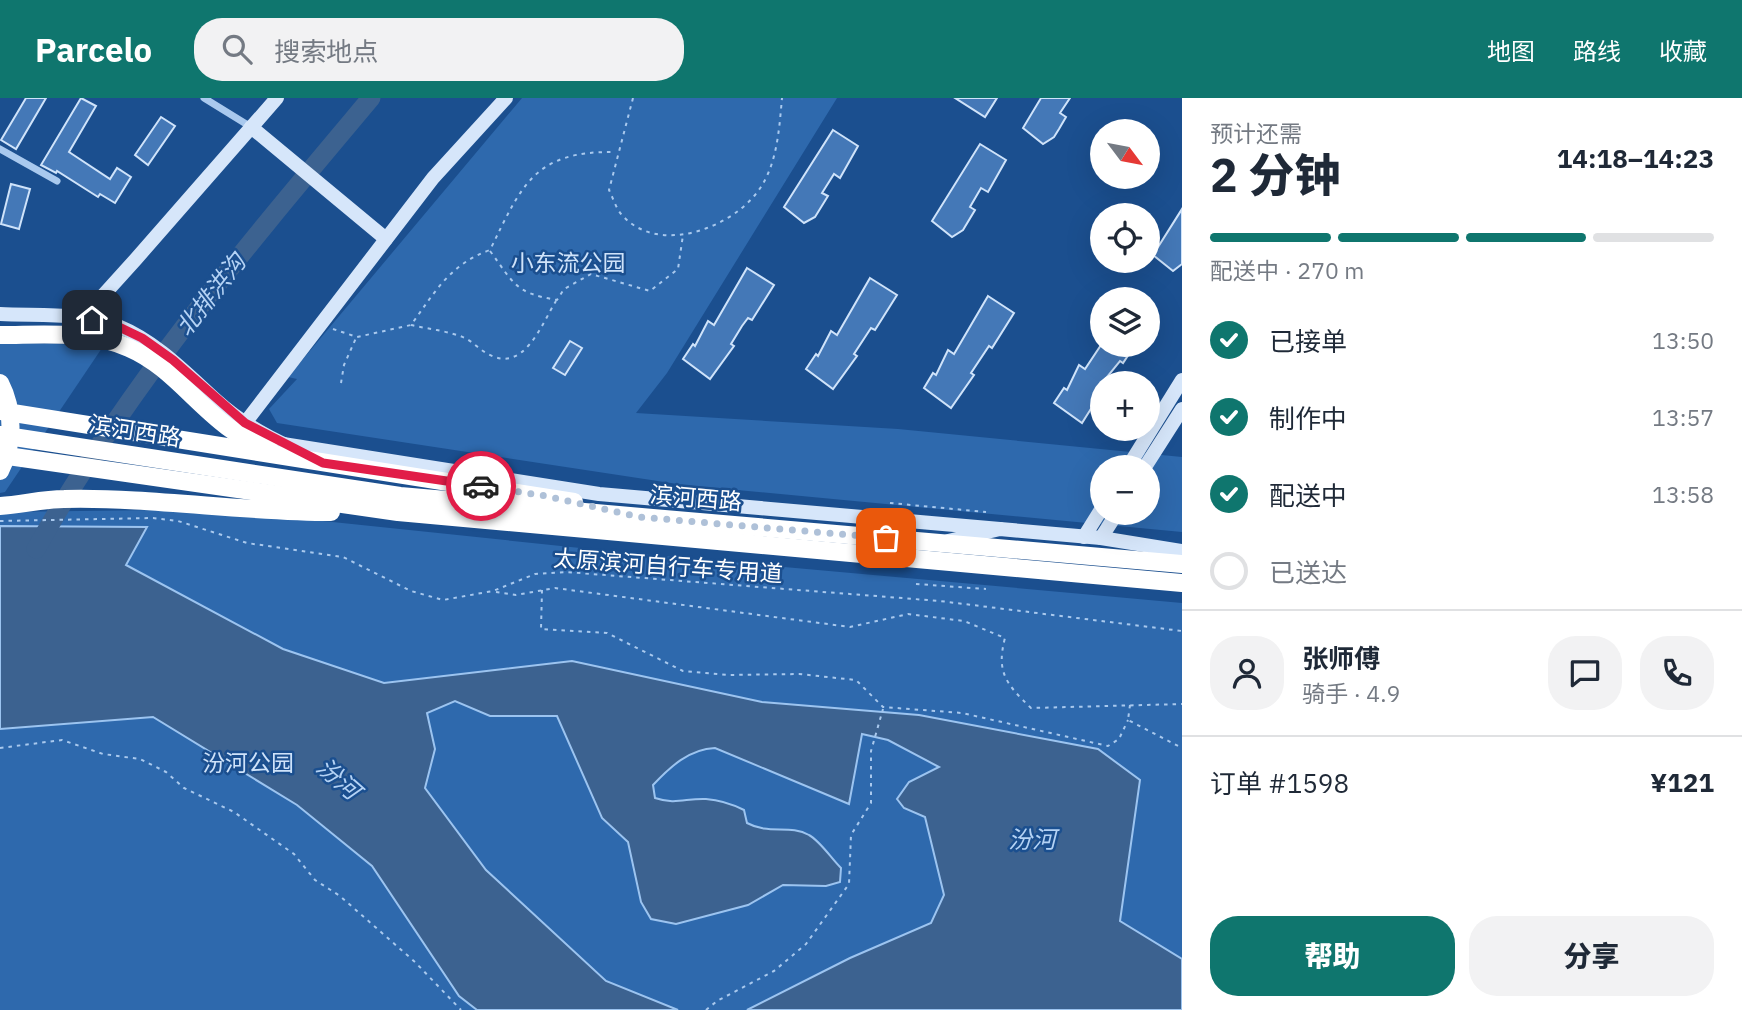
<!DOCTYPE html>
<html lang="zh">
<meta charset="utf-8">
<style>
:root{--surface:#fff;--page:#f2f2f3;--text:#1f2937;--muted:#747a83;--line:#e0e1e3;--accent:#0f766e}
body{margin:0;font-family:"IBM Plex Sans","Noto Sans SC",sans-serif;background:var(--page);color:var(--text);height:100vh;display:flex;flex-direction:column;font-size:26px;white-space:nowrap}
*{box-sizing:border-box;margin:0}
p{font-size:23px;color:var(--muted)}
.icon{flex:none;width:38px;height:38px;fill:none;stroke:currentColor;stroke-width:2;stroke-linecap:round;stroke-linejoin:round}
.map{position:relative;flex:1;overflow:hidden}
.panel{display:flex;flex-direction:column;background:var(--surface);width:560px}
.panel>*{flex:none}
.needle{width:46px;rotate:122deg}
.buttons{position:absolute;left:1090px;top:21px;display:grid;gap:14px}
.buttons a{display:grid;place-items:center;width:70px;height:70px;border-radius:50%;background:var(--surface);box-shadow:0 7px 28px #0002;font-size:35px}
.pin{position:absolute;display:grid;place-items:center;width:60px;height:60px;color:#fff;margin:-30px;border-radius:14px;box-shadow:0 4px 10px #0006}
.courier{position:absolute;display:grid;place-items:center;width:70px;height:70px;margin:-35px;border:5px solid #e11d48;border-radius:50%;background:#fff;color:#222;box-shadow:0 2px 9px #0007}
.head em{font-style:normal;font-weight:800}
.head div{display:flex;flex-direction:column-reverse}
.head{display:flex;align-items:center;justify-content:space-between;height:119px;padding:0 28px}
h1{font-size:46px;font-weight:800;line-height:52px}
.bar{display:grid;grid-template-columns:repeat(4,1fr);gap:10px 7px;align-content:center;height:84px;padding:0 28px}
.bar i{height:9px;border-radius:5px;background:var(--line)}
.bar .selected{background:var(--accent)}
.bar p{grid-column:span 4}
.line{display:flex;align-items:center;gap:18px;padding:0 28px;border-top:2px solid var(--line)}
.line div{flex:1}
.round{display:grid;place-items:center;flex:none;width:74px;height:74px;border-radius:28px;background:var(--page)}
ol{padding:0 28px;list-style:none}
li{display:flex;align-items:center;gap:21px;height:77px}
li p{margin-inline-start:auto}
li .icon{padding:7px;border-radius:50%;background:var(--accent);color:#fff;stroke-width:4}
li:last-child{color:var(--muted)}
li i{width:38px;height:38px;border:4px solid var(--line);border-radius:50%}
.button{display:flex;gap:14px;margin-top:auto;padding:14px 28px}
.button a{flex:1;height:80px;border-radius:28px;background:var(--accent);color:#fff;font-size:28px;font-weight:800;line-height:80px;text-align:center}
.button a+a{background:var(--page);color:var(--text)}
header{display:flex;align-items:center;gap:42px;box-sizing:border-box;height:98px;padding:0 35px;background:var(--accent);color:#fff}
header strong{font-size:33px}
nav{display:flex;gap:38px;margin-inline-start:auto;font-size:24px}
.search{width:490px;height:63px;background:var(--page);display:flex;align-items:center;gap:18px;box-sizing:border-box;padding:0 24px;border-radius:28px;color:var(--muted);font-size:26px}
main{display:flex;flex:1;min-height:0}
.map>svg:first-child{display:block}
.green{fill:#2e69ad;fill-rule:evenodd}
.water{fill:#3c6290;stroke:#9cc4f0;stroke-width:2}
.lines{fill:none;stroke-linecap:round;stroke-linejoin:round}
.river{stroke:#3c6290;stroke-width:19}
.building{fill:#4478b7;stroke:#cfe3fa;stroke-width:2}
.path{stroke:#a9c9ee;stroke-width:2;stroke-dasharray:3.5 5;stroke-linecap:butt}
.street{stroke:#a9c9ee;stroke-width:7}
.secondary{stroke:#d6e6fa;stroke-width:14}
.highway{stroke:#fff;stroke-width:18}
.highway-bridge{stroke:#fff;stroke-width:18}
.done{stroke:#afc1d8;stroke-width:7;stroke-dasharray:0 12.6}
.route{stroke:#e11d48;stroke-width:9}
.labels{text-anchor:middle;stroke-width:5;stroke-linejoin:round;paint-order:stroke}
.park-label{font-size:23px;fill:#cfe3fa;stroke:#1b4f8f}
.street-label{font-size:23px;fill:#fff;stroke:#1b4f8f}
.water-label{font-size:24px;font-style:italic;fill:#b5d3f5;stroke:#1b4f8f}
</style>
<header>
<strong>Parcelo</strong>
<div class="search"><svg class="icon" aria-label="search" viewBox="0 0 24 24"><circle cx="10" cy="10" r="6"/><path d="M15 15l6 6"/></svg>搜索地点</div>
<nav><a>地图</a><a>路线</a><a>收藏</a></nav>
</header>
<main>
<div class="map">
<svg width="1182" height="912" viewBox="0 0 1182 912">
<rect width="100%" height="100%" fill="#1b4f8f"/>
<!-- green -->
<g class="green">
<path d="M522,0H837L667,275L636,315L898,331L1182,359V434L684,387L277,325L269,311L297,281L288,279ZM1102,369H1148V415H1102Z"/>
<path d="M0,245L104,247L5,394L0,395Z"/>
<path d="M159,412L323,423L609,453L1182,505V912H0V414Z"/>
</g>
<!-- water -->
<path class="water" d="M0,428L147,429L126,467L283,551L384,585L572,563L762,604L919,617L1098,651L1140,682L1120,823L1182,861V912H747L850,860L931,825L944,797L925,719L904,710L897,701L909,684L939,669L888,642L862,636L849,706L715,650C689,651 670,669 653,687L655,700C676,707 686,700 706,701C720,702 732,706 744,712L747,725C769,737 790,726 809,737C820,743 831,760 841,770L840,784L826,788L783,787L748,807L676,826L651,821L641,804L628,744L602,720L557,618H490L455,603L427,615L435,651L425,690L486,772L606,883L678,912H477L459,898L372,768L297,707L153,619L0,631Z"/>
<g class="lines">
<!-- river -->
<path class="river" d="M36,451C127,288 251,143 371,0"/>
</g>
<!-- building -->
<g class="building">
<path d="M26,0H46L16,51L1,42Z"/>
<path d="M81,0L96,8L69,54L110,81L117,70L131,79L115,105L100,96L98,99L57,73L56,75L41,67Z"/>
<path d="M955,0H997L985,19Z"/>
<path d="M1041,0H1070L1060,15L1066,19L1059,31L1054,39L1043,46L1023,30Z"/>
<path d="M161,19L175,28L148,67L135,57Z"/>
<path d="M833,32L858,48L840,80L834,76L822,95L828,98L815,119L804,125L784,109Z"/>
<path d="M980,46L1006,62L988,94L981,90L970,109L975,112L963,132L952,139L932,123Z"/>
<path d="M11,86L30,91L19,131L1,126Z"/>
<path d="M1182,111V166L1173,173L1153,157Z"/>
<path d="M747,170L774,187L752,222L748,220L742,228L731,246L734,248L710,281L683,261L693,246L695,248L708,223L714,227Z"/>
<path d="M870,180L897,197L875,232L871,230L854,256L857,258L833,291L806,271L816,256L818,258L831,233L837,237Z"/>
<path d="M988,198L1014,215L992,250L989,248L971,275L974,277L951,310L924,290L933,275L936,277L948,252L954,256Z"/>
<path d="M570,243L582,250L565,277L553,270Z"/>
<path d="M1101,247H1135L1123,265L1120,263L1102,285V301L1099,298L1082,325L1054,305L1064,290L1067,292L1079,267L1085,271Z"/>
</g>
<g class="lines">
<!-- path -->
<g class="path">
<path d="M633,0L609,92C613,100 616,110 621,116C656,157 726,132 755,97C777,71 779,33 782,0"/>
<path d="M490,153C514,185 514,195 557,202L564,191L591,176L650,193L678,171L683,137"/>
<path d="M411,227C428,231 449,233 465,240C473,244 480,252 488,256C524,276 541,227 556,203"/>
<path d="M333,231L357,239L411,227C435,194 450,166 490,152C522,87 534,53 614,54"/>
<path d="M341,285L344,267L356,240"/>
<path d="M890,405L986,414"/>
<path d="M0,423L153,420L178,423L247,445L343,459L411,493L443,502L493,493L535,476L566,474L940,503L1182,533"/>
<path d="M916,486L986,491"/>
<path d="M542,492L541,531L607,535L683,573L729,577L799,576L856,582L883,609L962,615L1108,648L1119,641L1128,622"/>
<path d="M496,494L516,497L555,490L850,529L908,516L964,523L1005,540C996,574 1006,586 1031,610L1182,606"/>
<path d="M1130,607L1128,622L1182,650"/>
<path d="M0,650L62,642L103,656L140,661L166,674L184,690L234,714L294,756L315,782L340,798L415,864L461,912"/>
<path d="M706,912L717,903L774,873L806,846L849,786L851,737L871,705V653L883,611"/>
</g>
<!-- street -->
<g class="street">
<path d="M204,0L251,29"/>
<path d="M0,51L57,83"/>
</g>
<!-- secondary -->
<g class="secondary">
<path d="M251,29L386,141"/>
<path d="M0,216C37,218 83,214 118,228C157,244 186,275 217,303C239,323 263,337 290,349"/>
<path d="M77,220L89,213L136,161L277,0"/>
<path d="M245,325L433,80L506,0"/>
<path d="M283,346L599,396L1000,431"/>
<path d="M1128,369L1182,282"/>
<path d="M1145,369L1182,311"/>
<path d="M1084,439L1102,410"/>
<path d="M1101,440L1117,415"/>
<path d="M948,443L1000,431L1101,440L1182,453"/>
</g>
<!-- highway -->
<g class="highway">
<path d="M0,237C42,237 89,232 129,250C183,273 210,333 269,350"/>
<path d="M0,313L574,404"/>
<path d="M0,337L400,398L1182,466"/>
<path d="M0,357L398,414L1182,485"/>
<path d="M0,408C21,407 42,401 64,401C153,399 242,414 331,414"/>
</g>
<!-- highway-bridge -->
<path class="highway-bridge" d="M0,285C14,312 14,346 0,373"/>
</g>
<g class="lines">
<!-- done -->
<path class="done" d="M481,388L546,398L639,419L886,440"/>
<!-- route -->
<path class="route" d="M92,222L117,228L142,240L173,262L245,325L323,365L481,388"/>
</g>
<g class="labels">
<!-- park labels -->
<g class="park-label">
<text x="568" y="173">小东流公园</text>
<text x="248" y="673">汾河公园</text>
</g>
<!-- street labels -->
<g class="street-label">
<text transform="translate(135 333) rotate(9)" y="8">滨河西路</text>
<text transform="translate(696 400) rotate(5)" y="8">滨河西路</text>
<text transform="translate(668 468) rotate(4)" y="8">太原滨河自行车专用道</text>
</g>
<!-- water labels -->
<g class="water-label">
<text transform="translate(211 197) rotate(-52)" y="8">北排洪沟</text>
<text transform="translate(338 681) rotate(41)" y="8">汾河</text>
<text x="1032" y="750">汾河</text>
</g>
</g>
</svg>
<div class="buttons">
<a><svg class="needle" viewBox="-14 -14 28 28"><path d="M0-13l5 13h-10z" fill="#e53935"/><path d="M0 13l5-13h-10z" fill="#747a83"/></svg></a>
<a><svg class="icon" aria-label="locate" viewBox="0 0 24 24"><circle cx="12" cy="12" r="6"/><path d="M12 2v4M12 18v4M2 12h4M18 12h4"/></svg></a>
<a><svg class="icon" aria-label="layers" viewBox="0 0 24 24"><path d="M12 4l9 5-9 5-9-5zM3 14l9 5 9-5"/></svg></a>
<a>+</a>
<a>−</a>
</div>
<div class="pin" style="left:886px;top:440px;background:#ea580c"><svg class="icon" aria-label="bag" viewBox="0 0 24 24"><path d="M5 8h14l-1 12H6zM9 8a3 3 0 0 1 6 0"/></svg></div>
<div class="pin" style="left:92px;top:222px;background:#1f2937"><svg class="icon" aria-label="home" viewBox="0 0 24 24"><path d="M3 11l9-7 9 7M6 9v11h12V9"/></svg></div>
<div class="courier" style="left:481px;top:388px"><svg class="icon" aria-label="car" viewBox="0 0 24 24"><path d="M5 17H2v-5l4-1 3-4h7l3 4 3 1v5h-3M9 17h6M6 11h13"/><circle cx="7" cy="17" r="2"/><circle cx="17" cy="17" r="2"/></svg></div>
</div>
<section class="panel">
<div class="head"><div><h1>2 分钟</h1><p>预计还需</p></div><em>14:18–14:23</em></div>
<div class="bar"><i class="selected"></i><i class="selected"></i><i class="selected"></i><i></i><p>配送中 · 270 m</p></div>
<ol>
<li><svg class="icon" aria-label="check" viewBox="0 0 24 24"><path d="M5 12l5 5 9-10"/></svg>已接单<p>13:50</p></li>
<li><svg class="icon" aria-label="check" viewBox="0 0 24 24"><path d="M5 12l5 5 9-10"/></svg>制作中<p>13:57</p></li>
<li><svg class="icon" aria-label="check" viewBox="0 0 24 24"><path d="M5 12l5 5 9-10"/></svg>配送中<p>13:58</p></li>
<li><i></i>已送达</li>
</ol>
<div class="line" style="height:126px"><a class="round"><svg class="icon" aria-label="person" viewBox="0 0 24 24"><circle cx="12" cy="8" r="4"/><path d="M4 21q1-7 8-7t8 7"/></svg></a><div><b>张师傅</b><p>骑手 · 4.9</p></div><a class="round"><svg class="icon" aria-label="chat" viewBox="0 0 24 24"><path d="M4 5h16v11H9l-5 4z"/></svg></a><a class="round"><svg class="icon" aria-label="phone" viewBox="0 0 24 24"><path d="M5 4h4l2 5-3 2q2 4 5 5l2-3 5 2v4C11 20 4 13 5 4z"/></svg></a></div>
<div class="line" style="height:91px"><div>订单 #1598</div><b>¥121</b></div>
<div class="button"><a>帮助</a><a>分享</a></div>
</section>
</main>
